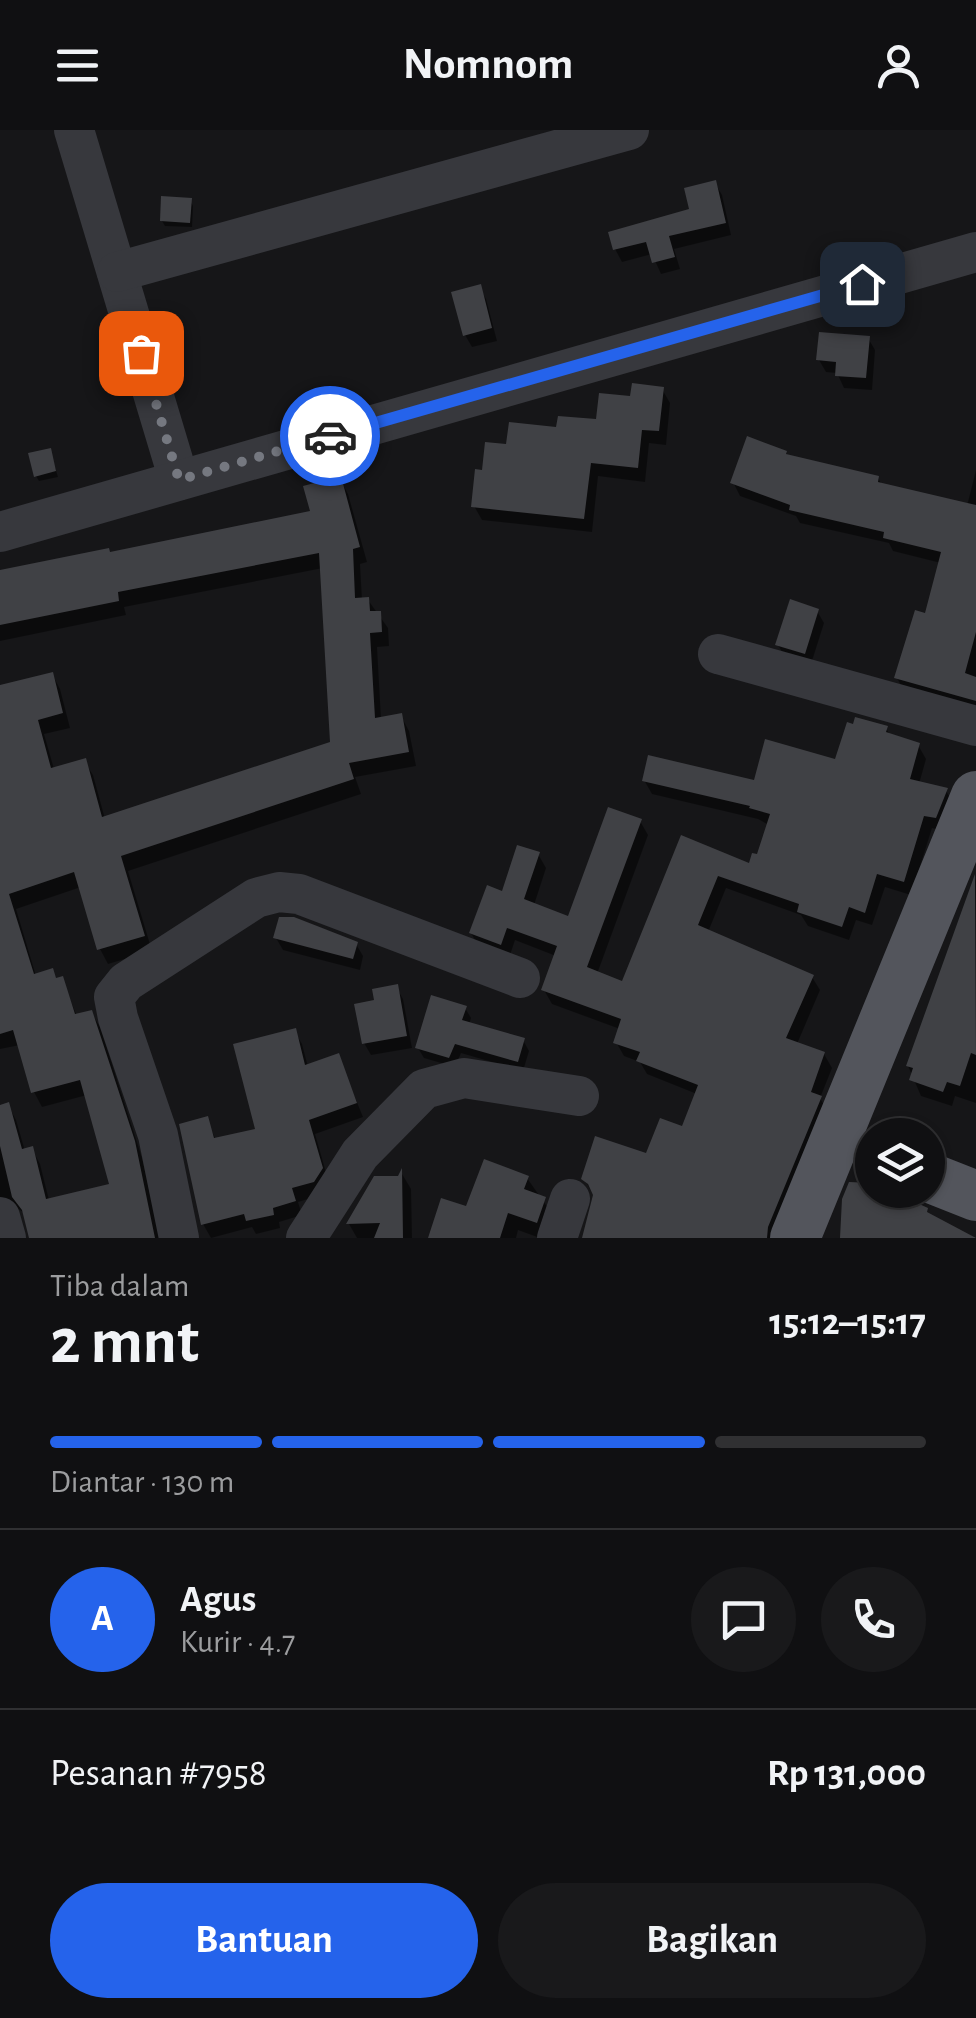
<!DOCTYPE html>
<html lang="id">
<meta charset="utf-8">
<style>
:root{--surface:#101012;--page:#19191b;--text:#f1f3f6;--muted:#9c9d9f;--line:#303032;--accent:#2563eb}
body{margin:0;font-family:"Alegreya Sans",sans-serif;background:var(--page);color:var(--text);height:100vh;display:flex;flex-direction:column;font-size:38px;white-space:nowrap}
*{box-sizing:border-box;margin:0}
p{font-size:32px;color:var(--muted)}
.icon{flex:none;width:55px;height:55px;fill:none;stroke:currentColor;stroke-width:2;stroke-linecap:round;stroke-linejoin:round}
.map{position:relative;height:1108px;overflow:hidden}
.details{display:flex;flex-direction:column;background:var(--surface);flex:1}
.details>*{flex:none}
.controls{position:absolute;left:855px;top:988px;display:grid;gap:20px}
.controls a{display:grid;place-items:center;width:90px;height:90px;border-radius:50%;background:var(--surface);box-shadow:0 2px 8px #0004,0 0 0 2px var(--line);font-size:50px}
.pin{position:absolute;display:grid;place-items:center;width:85px;height:85px;color:#fff;margin:-42px;border-radius:20px;box-shadow:0 5px 15px #0006}
.courier{position:absolute;display:grid;place-items:center;width:100px;height:100px;margin:-50px;border:8px solid #2563eb;border-radius:50%;background:#fff;color:#222;box-shadow:0 2px 12px #0007}
.head em{font-style:normal;font-weight:600}
.head div{display:flex;flex-direction:column-reverse}
.head{display:flex;align-items:center;justify-content:space-between;height:170px;padding:0 50px}
h1{font-size:65px;font-weight:600;line-height:75px}
.bar{display:grid;grid-template-columns:repeat(4,1fr);gap:15px 10px;align-content:center;height:120px;padding:0 50px}
.bar i{height:12px;border-radius:8px;background:var(--line)}
.bar .on{background:var(--accent)}
.bar p{grid-column:span 4}
.line{display:flex;align-items:center;gap:25px;padding:0 50px;border-top:2px solid var(--line)}
.line div{flex:1}
.round{display:grid;place-items:center;flex:none;width:105px;height:105px;border-radius:52px;background:var(--page)}
.action{display:flex;gap:20px;margin-top:auto;padding:20px 50px}
.action a{flex:1;height:115px;border-radius:60px;background:var(--accent);color:#fff;font-size:40px;font-weight:600;line-height:115px;text-align:center}
.action a+a{background:var(--page);color:var(--text)}
header{display:flex;justify-content:space-between;align-items:center;height:130px;padding:0 50px;background:var(--surface);font-size:45px;font-weight:600}
.map>svg:first-child{display:block}
.shadow{fill:#0007}
.building{fill:#404145}
.lines{fill:none;stroke-linecap:round;stroke-linejoin:round}
.minor{stroke:#37383d;stroke-width:40}
.major{stroke:#53555c;stroke-width:50}
.done{stroke:#757880;stroke-width:10;stroke-dasharray:0 18}
.route{stroke:#2563eb;stroke-width:12}
</style>
<header><svg class="icon" aria-label="menu" viewBox="0 0 24 24"><path d="M4 6h16M4 12h16M4 18h16"/></svg>Nomnom<svg class="icon" aria-label="person" viewBox="0 0 24 24"><circle cx="12" cy="8" r="4"/><path d="M4 21q1-7 8-7t8 7"/></svg></header>
<div class="map">
<svg width="976" height="1108" viewBox="0 0 976 1108">
<rect width="100%" height="100%" fill="#161618"/>
<!-- shadow -->
<g class="shadow">
<path d="M715,53L722,65L731,105L674,119L680,139L661,144L652,124L622,132L615,119L692,81Z"/>
<path d="M190,70L193,76L192,97L165,96L162,91Z"/>
<path d="M479,157L486,169L497,211L472,217L465,205Z"/>
<path d="M868,208L875,220L872,260L844,258L837,243L826,242L819,230Z"/>
<path d="M662,259L670,273L666,315L649,313L645,352L598,346L592,402L482,390L474,376L484,343L509,317L559,300L599,292L633,269Z"/>
<path d="M50,321L58,347L39,351L36,346Z"/>
<path d="M786,323L788,327L878,348L882,355L967,376L976,340V581L904,561L897,548L927,486L941,433L893,421L889,413L800,393L796,386L740,366L733,352Z"/>
<path d="M340,349L348,364L367,432L360,434L362,470H368L388,498L389,516L377,517L381,589L401,586L409,601L416,636L355,647L361,664L128,741L152,821L108,834L100,819L81,757L16,779L36,846L61,849L77,886L91,882L100,897L142,1028L160,1108H30L26,1084L17,1078L0,1080V977L8,975L16,990L25,1021L32,1019L40,1034L49,1070L112,1056L87,965L42,977L34,962L20,915L0,919V558L52,544L60,559L70,598L44,604L54,639L84,631L93,645L105,689L333,614L323,438L124,477L126,485L0,511V443L110,425L313,383Z"/>
<path d="M817,481L824,493L811,534L785,527L778,515Z"/>
<path d="M886,598L891,607L918,615L926,629L919,654L946,661L954,674L943,701L932,698L911,765L885,757L872,795L856,790L849,810L808,796L801,785L726,758L708,802L812,847L820,860L797,914L824,924L832,938L820,968L828,982L779,1108H585L595,1067L584,1048L647,1026L684,999L697,964L647,944L640,932L624,926L616,912L620,899L552,874L544,860L556,826L515,810L509,828L479,817L471,803L538,724L546,738L534,775L570,789L640,691L648,705L597,844L623,854L682,708L750,736L759,727L769,695L758,689L652,664L644,650L756,653L837,632Z"/>
<path d="M976,748V973L955,966L952,976L921,966L908,936Z"/>
<path d="M276,808L356,814L363,826L360,840L283,820Z"/>
<path d="M396,857L403,869L412,918L371,925L364,913L377,872Z"/>
<path d="M465,878L471,888L469,895L523,910L529,921L523,941L461,923L455,937L424,928L418,918Z"/>
<path d="M294,901L302,914L308,937L338,926L363,987L315,1004L329,1053L321,1065L298,1072L302,1085L279,1092L280,1098L256,1104L252,1097L211,1108L203,1094L206,989L216,1010L258,1001Z"/>
<path d="M402,1044L411,1059L412,1108H357L349,1094Z"/>
<path d="M527,1048L555,1088L540,1108L518,1100L516,1108H431L442,1072L468,1080Z"/>
</g>
<!-- building -->
<g class="building">
<path d="M716,50L726,93L669,106L675,127L652,133L646,112L613,120L608,102L689,79L684,58Z"/>
<path d="M161,66L192,68L190,93L160,91Z"/>
<path d="M481,154L492,198L463,206L451,162Z"/>
<path d="M819,202L870,206L866,248L835,246L836,232L816,230Z"/>
<path d="M632,253L664,257L659,301L642,300L638,338L591,333L584,389L471,377L475,339L482,340L485,312L506,314L509,292L556,297L558,286L596,289L599,263L630,266Z"/>
<path d="M747,306L787,321L786,324L879,346L878,352L976,375V502L965,543L976,547V571L894,548L915,480L925,483L941,422L883,408L884,402L789,380L790,375L730,353Z"/>
<path d="M51,318L56,341L34,347L28,323Z"/>
<path d="M341,346L360,417L353,419L355,468L369,467L370,481H381L382,502L370,503L375,588L402,583L409,622L349,633L354,649L121,726L145,806L97,820L74,742L9,764L34,844L53,838L56,848L63,846L75,884L92,880L135,1011L155,1108H29L22,1080L12,1067L0,1016V975L9,972L22,1019L33,1016L46,1069L109,1054L80,950L31,963L13,900L0,904V555L53,542L63,583L38,590L51,638L86,628L102,687L330,612L319,423L118,462L119,471L0,495V440L109,418L110,422L310,381L303,356Z"/>
<path d="M790,469L819,479L805,524L775,515Z"/>
<path d="M855,587L888,596L886,602L920,613L910,649L948,658L936,688L924,686L904,752L877,744L865,783L849,777L842,797L797,782L799,774L718,746L698,795L814,845L786,908L825,922L811,962L822,966L768,1097L767,1108H582L593,1065L588,1054L581,1049L595,1006L646,1023L660,988L682,996L698,955L636,931L640,922L613,913L621,889L541,860L557,816L507,798L501,815L469,803L487,755L502,761L517,715L540,722L524,769L568,786L608,677L642,689L587,837L622,851L681,705L749,733L752,723L757,724L770,684L749,678L750,676L642,651L648,625L754,650L765,609L835,629L847,592L853,594Z"/>
<path d="M975,744L976,925L971,923L960,956L947,952L943,962L909,950L913,938L906,936Z"/>
<path d="M279,787H294L358,812L353,829L273,808Z"/>
<path d="M398,854L407,906L362,914L354,874L374,870L372,859Z"/>
<path d="M431,865L467,876L462,890L525,908L518,932L455,914L449,928L415,918Z"/>
<path d="M296,898L305,935L339,923L357,973L309,990L323,1038L314,1052L292,1058L296,1071L273,1078L274,1085L246,1091L244,1084L201,1095L179,994L208,986L214,1008L255,999L233,914Z"/>
<path d="M484,1029L529,1046L524,1059L546,1067L537,1093L508,1083L500,1108H428L441,1068L466,1076Z"/>
<path d="M402,1038L403,1108H374L380,1093L346,1094L374,1046H398Z"/>
<path d="M849,1052L872,1053V1060H903L917,1073L928,1078L927,1082L976,1108H840L842,1069Z"/>
</g>
<g class="lines">
<!-- minor -->
<g class="minor">
<path d="M74,0L179,350"/>
<path d="M117,142L629,0"/>
<path d="M0,402L976,122"/>
<path d="M718,524L976,596"/>
<path d="M0,1087L6,1108"/>
<path d="M179,1108L158,1005L118,888L114,867L126,852L256,768L279,762L299,764L520,848"/>
<path d="M306,1108L360,1024L424,959L464,948L579,966"/>
<path d="M557,1108L570,1069"/>
</g>
<!-- major -->
<g class="major">
<path d="M928,1047L976,1066"/>
<path d="M795,1108L976,666"/>
</g>
</g>
<g class="lines">
<!-- done -->
<path class="done" d="M141,223L179,350L330,306"/>
<!-- route -->
<path class="route" d="M330,306L862,154"/>
</g>
</svg>
<div class="controls">
<a><svg class="icon" aria-label="layers" viewBox="0 0 24 24"><path d="M12 4l9 5-9 5-9-5zM3 14l9 5 9-5"/></svg></a>
</div>
<div class="pin" style="left:141px;top:223px;background:#ea580c"><svg class="icon" aria-label="bag" viewBox="0 0 24 24"><path d="M5 8h14l-1 12H6zM9 8a3 3 0 0 1 6 0"/></svg></div>
<div class="pin" style="left:862px;top:154px;background:#1f2937"><svg class="icon" aria-label="home" viewBox="0 0 24 24"><path d="M3 11l9-7 9 7M6 9v11h12V9"/></svg></div>
<div class="courier" style="left:330px;top:306px"><svg class="icon" aria-label="car" viewBox="0 0 24 24"><path d="M5 17H2v-5l4-1 3-4h7l3 4 3 1v5h-3M9 17h6M6 11h13"/><circle cx="7" cy="17" r="2"/><circle cx="17" cy="17" r="2"/></svg></div>
</div>
<section class="details">
<div class="head"><div><h1>2 mnt</h1><p>Tiba dalam</p></div><em>15:12–15:17</em></div>
<div class="bar"><i class="on"></i><i class="on"></i><i class="on"></i><i></i><p>Diantar · 130 m</p></div>
<div class="line" style="height:180px"><b class="round" style="background:var(--accent);color:#fff">A</b><div><b>Agus</b><p>Kurir · 4.7</p></div><a class="round"><svg class="icon" aria-label="chat" viewBox="0 0 24 24"><path d="M4 5h16v11H9l-5 4z"/></svg></a><a class="round"><svg class="icon" aria-label="phone" viewBox="0 0 24 24"><path d="M5 4h4l2 5-3 2q2 4 5 5l2-3 5 2v4C11 20 4 13 5 4z"/></svg></a></div>
<div class="line" style="height:130px"><div>Pesanan #7958</div><b>Rp 131,000</b></div>
<div class="action"><a>Bantuan</a><a>Bagikan</a></div>
</section>
